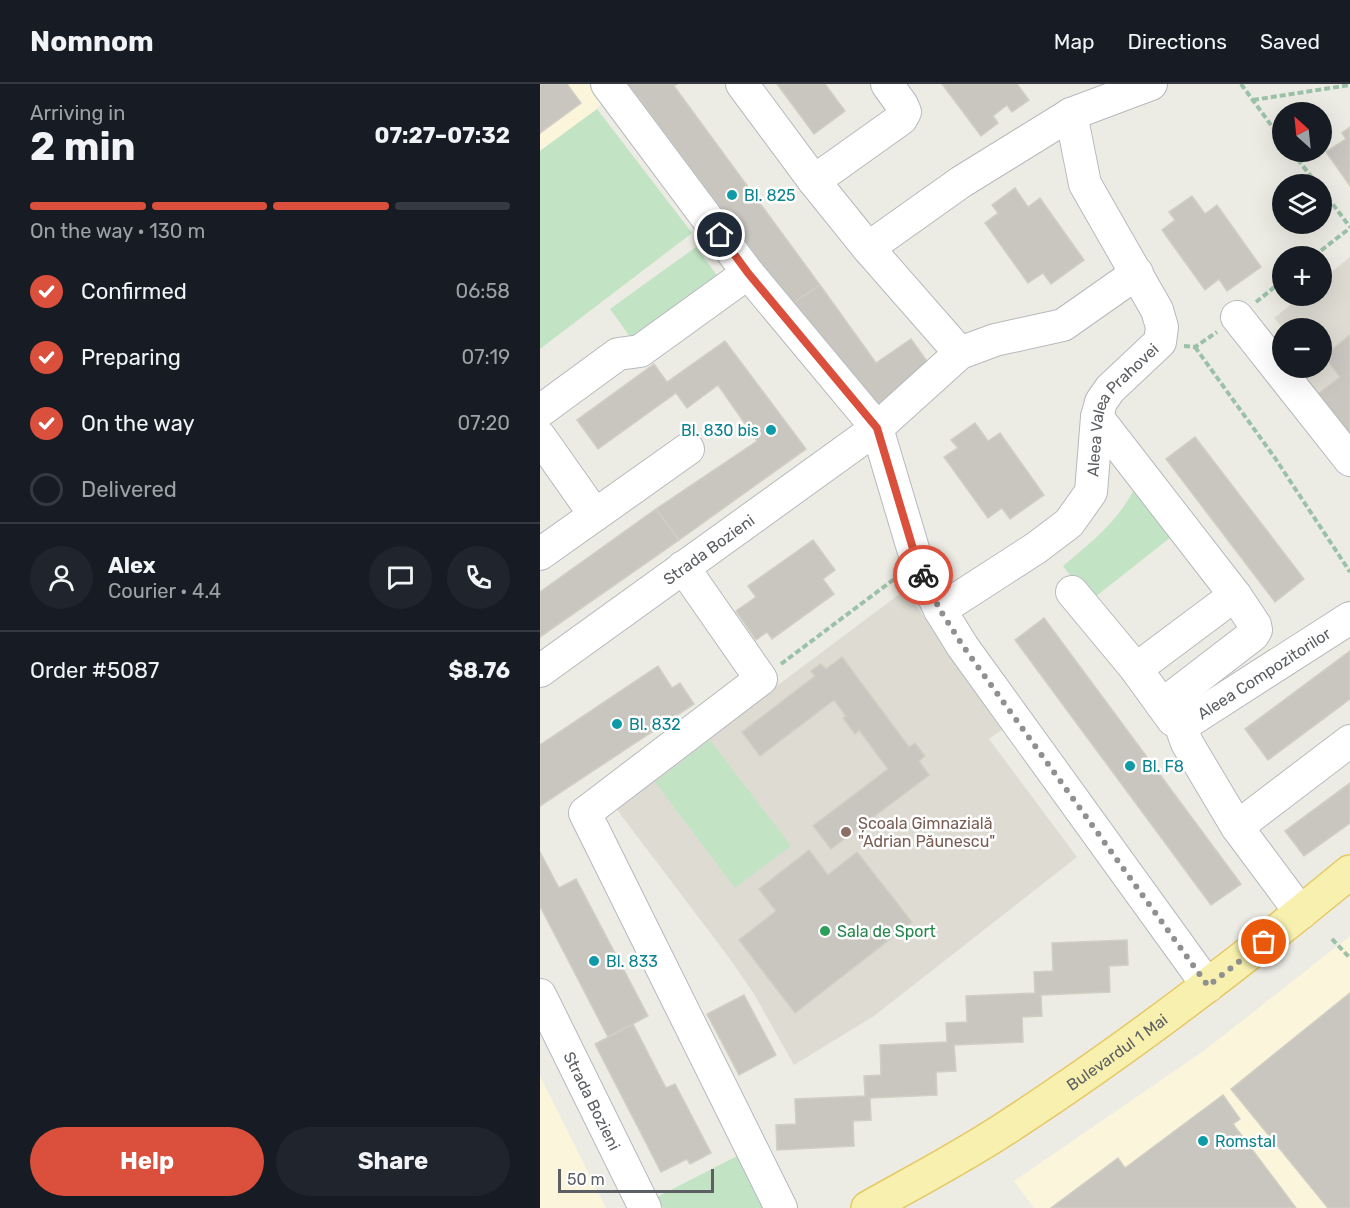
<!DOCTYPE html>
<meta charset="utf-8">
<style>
:root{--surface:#171b24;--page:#20242c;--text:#f1f3f6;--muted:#9ea1a6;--line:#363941;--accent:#db503c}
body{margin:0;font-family:Rubik,sans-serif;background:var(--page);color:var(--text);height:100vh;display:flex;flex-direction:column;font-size:22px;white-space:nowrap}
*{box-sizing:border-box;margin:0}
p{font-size:20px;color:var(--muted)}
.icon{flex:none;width:33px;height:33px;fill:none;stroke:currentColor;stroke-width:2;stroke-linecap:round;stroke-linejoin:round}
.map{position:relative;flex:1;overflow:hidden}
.sheet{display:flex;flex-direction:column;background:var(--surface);width:540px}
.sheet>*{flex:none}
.needle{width:39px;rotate:333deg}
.buttons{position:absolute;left:732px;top:18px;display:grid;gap:12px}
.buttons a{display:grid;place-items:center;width:60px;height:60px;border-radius:50%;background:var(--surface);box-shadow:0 6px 24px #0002;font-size:30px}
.scale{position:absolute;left:18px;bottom:15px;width:156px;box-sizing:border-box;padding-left:6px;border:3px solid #5c5f63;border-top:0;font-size:16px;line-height:21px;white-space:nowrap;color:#5c5f63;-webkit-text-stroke:4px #fff;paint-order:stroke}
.pin{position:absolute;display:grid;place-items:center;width:51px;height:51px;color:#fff;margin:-26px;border:3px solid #fff;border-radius:50%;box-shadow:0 2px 6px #0007}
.courier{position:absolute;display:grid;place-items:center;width:60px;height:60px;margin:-30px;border:4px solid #db503c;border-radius:50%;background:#fff;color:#222;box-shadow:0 2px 8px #0007}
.head em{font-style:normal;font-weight:700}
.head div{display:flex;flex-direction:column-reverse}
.head{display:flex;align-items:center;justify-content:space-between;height:102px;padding:0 30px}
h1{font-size:39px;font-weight:700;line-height:45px}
.bar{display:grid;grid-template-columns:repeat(4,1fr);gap:9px 6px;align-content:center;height:72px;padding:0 30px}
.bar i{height:8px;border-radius:4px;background:var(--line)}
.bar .selected{background:var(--accent)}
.bar p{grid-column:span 4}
.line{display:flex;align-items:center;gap:15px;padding:0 30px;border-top:2px solid var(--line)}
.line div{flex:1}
.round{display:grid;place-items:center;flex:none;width:63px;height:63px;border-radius:32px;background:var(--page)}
ol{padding:0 30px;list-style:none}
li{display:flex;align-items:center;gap:18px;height:66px}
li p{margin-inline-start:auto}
li .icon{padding:6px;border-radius:50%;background:var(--accent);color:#fff;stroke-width:4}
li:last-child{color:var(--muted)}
li i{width:33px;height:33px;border:3px solid var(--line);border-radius:50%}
.cta{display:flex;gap:12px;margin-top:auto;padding:12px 30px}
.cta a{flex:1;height:69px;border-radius:36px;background:var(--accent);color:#fff;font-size:24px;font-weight:700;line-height:69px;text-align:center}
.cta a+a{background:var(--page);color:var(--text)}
header{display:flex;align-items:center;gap:36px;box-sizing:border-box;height:84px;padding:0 30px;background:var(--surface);border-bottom:2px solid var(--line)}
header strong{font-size:28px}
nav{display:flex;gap:33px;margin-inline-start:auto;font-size:21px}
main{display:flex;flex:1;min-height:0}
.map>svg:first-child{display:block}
.commercial{fill:#fbf5db}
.education{fill:#dddbd2}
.green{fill:#c2e3c4}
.building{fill:#c9c6c0;stroke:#d1cec3;stroke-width:1.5}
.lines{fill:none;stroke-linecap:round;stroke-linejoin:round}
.minor-casing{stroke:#b6b9bd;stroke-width:34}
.major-casing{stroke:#e6c865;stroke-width:36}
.path{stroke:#9bc1a8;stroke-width:4;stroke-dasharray:6 3;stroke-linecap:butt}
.minor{stroke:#fff;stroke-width:32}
.major{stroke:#f8f0ae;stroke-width:33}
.done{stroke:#8f9090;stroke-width:6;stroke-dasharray:0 10.8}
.route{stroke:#db503c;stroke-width:8}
.culture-dot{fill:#0f9aa8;stroke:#fff;stroke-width:2}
.education-dot{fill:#8d6e63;stroke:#fff;stroke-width:2}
.leisure-dot{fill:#2e9e5b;stroke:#fff;stroke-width:2}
.labels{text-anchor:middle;stroke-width:5;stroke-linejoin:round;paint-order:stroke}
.culture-label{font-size:16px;fill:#0d838f;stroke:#fff;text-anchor:start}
.street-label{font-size:16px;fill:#5c5f63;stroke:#fff}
.education-label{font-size:16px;fill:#785e54;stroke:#fff;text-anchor:start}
.leisure-label{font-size:16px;fill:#27864d;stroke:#fff;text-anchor:start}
</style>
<header>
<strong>Nomnom</strong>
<nav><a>Map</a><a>Directions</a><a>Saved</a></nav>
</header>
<main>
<section class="sheet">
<div class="head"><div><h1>2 min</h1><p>Arriving in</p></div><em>07:27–07:32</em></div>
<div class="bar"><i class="selected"></i><i class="selected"></i><i class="selected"></i><i></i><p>On the way · 130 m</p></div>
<ol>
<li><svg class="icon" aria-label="check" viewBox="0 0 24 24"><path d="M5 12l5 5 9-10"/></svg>Confirmed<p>06:58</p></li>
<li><svg class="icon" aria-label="check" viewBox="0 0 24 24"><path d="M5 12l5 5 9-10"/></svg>Preparing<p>07:19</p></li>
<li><svg class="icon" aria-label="check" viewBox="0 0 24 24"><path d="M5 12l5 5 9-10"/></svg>On the way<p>07:20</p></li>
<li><i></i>Delivered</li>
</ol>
<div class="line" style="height:108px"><a class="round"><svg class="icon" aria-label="person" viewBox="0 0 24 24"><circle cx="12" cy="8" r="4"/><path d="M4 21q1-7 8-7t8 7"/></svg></a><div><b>Alex</b><p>Courier · 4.4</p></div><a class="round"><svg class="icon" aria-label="chat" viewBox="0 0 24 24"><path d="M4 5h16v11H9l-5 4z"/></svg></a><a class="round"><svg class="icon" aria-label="phone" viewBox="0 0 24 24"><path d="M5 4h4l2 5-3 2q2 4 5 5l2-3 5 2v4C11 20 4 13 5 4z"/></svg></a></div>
<div class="line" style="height:78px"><div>Order #5087</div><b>$8.76</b></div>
<div class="cta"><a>Help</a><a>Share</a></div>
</section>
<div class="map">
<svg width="810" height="1124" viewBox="0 0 810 1124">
<rect width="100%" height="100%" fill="#edece4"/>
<!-- commercial -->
<g class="commercial">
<path d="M0,0H58L64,16L57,25L0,67Z"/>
<path d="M810,852V1124H494L474,1097L665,966Z"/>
<path d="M0,992L66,1124H0Z"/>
</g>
<!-- education -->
<g class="education">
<path d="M810,173V362L757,294L770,284H782V244H743L734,234L762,212H782V196Z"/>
<path d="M365,506L463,645L449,655L537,773L334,932L254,981L214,910L190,875L75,723Z"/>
</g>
<!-- green -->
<g class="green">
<path d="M57,25L152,149L0,265V67Z"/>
<path d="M156,163L179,194L93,257L70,225Z"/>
<path d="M594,405L631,453L550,517L523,482C550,459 578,438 594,405Z"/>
<path d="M170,656L251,762L195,804L115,698Z"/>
<path d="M203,1069L231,1124H123L117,1113Z"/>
</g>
<!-- building -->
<g class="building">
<path d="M0,0H27L41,19L0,49Z"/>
<path d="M88,0H137L134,2L280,201L252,220Z"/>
<path d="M237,0H285L305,27L274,50Z"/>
<path d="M402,0H477L489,16L472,28L467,21L453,32L458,39L441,52Z"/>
<path d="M810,43V102L786,68L806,55L802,49Z"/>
<path d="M475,104L488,123L500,114L544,176L511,200L503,189L488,199L445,139L458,129L452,121Z"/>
<path d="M652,112L665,130L677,121L721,183L687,207L679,195L665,206L622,146L635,136L629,128Z"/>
<path d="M280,201L336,279L371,255L392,284L332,328L252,220Z"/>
<path d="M810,251V355L777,311L800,293L784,272Z"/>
<path d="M185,257L266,365L139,456L116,425L217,357L178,301L147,324L136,309L58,365L37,336L114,280L127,298Z"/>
<path d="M435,339L448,357L460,349L504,411L470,435L462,424L448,434L404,373L418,364L411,356Z"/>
<path d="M655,353L764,495L735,518L626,375Z"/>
<path d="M116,425L139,456L0,553V508Z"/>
<path d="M273,456L295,486L283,495L294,510L232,555L227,548L216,556L196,527L216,513L208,502Z"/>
<path d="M504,534L701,800L671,821L475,556Z"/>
<path d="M810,567V615L728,676L705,645Z"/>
<path d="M302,573L369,663L375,659L385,672L379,677L389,691L291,765L273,742L348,685L319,646L315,650L303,634L306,632L294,616L220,672L202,648L275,592L271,587L281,580L286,585Z"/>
<path d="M118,582L132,604L140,599L154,620L0,722V661Z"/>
<path d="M810,699V739L764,772L745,747Z"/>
<path d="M269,766L288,791L317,768L372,838L255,929L199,856L236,827L219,805Z"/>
<path d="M0,768L19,804L36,795L108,932L68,953L0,822Z"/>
<path d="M587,856L588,881L569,882L570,908L501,911L502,932L482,933L483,958L414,961L416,987L396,988L397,1011L330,1014L331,1036L313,1037L314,1062L237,1066L236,1041L256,1040L255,1015L325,1012L324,992L341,991L340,961L407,958L406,939L427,938L426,912L495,909L494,888L513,887L512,859Z"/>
<path d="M810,909V1124H788L691,1005Z"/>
<path d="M204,911L236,971L199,991L167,930Z"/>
<path d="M93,940L126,1004L135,1000L171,1069L150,1080L147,1075L121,1088L55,960Z"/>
<path d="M683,1011L700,1035L693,1040L756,1124H511L578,1074L585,1084Z"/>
</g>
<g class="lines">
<defs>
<g id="minor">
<path d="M67,0L208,189L337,344L377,478L400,526L423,563L668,902"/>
<path d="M202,0L274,97L328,164L420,269"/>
<path d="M274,97L361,35L365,28L362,21L347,0"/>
<path d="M328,164L421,98L531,30L611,0"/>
<path d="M697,233L810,376"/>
<path d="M0,327L78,270L100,267L208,189"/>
<path d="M557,333L695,511L715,541L716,546L713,551L622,621"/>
<path d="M0,353L55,431"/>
<path d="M0,470L148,365"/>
<path d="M143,483L221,595L45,729L241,1124"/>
<path d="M532,508L596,585L633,636"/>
<path id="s1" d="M400,526L496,464L529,439L551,408L557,333L561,318L570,305L620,258L622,243L617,226L545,100L531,30"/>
<path d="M596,585L695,511"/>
<path id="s2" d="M0,587L337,344L420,269L455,256L523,241L597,189"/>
<path d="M697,743L810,657"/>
<path id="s3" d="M761,829L697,743L647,659L643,648L648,638L810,534"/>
<path id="s4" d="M0,911L105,1124"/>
</g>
<g id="major">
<path id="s5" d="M328,1124C374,1098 422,1073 466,1044C586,966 700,879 810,788"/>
</g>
</defs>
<!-- minor casing -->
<use href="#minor" class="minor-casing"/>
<!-- major casing -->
<use href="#major" class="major-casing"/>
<!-- path -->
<g class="path">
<path d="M701,0L742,56"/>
<path d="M713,16L810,1"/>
<path d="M752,68L777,100"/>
<path d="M782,106L810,143"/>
<path d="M774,172L810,144"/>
<path d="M716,218L742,197"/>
<path d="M644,262L655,263L677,248"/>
<path d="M655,263L735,374L810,488"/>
<path d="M241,580L357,493"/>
<path d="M792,855L810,874"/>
</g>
<!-- minor -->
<use href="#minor" class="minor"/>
<!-- major -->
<use href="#major" class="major"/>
</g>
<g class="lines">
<!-- done -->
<path class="done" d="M383,491L400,526L423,562L668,902L724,858"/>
<!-- route -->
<path class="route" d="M180,151L208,189L337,344L377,478L383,491"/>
</g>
<!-- markers -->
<g class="culture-dot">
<circle cx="192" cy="111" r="6"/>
<circle cx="231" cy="346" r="6"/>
<circle cx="77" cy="640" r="6"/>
<circle cx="590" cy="682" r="6"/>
<circle cx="54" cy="877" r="6"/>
<circle cx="663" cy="1057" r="6"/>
</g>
<circle class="education-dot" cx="306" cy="748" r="6"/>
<circle class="leisure-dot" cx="285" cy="847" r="6"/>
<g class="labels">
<!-- culture labels -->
<g class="culture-label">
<text x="204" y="117">Bl. 825</text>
<text x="219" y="352" text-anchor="end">Bl. 830 bis</text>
<text x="89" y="646">Bl. 832</text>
<text x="602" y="688">Bl. F8</text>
<text x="66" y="883">Bl. 833</text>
<text x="675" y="1063">Romstal</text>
</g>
<!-- street labels -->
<g class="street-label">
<text dy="6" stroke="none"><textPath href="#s1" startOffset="286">Aleea Valea Prahovei</textPath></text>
<text dy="6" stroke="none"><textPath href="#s2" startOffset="208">Strada Bozieni</textPath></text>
<text dy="6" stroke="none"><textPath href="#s3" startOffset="318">Aleea Compozitorilor</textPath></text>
<text dy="6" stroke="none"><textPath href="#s5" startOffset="294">Bulevardul 1 Mai</textPath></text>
<text dy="6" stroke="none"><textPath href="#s4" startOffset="118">Strada Bozieni</textPath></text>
</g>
<!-- education labels -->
<g class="education-label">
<text x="318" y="745">Școala Gimnazială<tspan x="318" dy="18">"Adrian Păunescu"</tspan></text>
</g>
<!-- leisure labels -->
<g class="leisure-label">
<text x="297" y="853">Sala de Sport</text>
</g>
</g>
</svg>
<div class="buttons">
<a><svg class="needle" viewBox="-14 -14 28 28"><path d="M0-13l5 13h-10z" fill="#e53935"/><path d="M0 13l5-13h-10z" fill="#9ea1a6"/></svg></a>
<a><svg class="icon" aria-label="layers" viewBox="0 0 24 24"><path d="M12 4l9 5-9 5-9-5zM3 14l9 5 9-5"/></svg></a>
<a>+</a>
<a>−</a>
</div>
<div class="scale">50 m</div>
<div class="pin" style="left:724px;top:858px;background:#ea580c"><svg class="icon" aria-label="bag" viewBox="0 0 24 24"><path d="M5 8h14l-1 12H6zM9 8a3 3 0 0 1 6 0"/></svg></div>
<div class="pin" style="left:180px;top:151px;background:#1f2937"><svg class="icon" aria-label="home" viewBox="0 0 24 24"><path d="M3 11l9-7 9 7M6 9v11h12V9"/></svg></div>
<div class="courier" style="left:383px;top:491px"><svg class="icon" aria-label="bike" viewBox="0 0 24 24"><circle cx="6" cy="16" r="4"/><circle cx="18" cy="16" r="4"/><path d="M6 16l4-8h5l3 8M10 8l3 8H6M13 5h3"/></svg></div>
</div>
</main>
